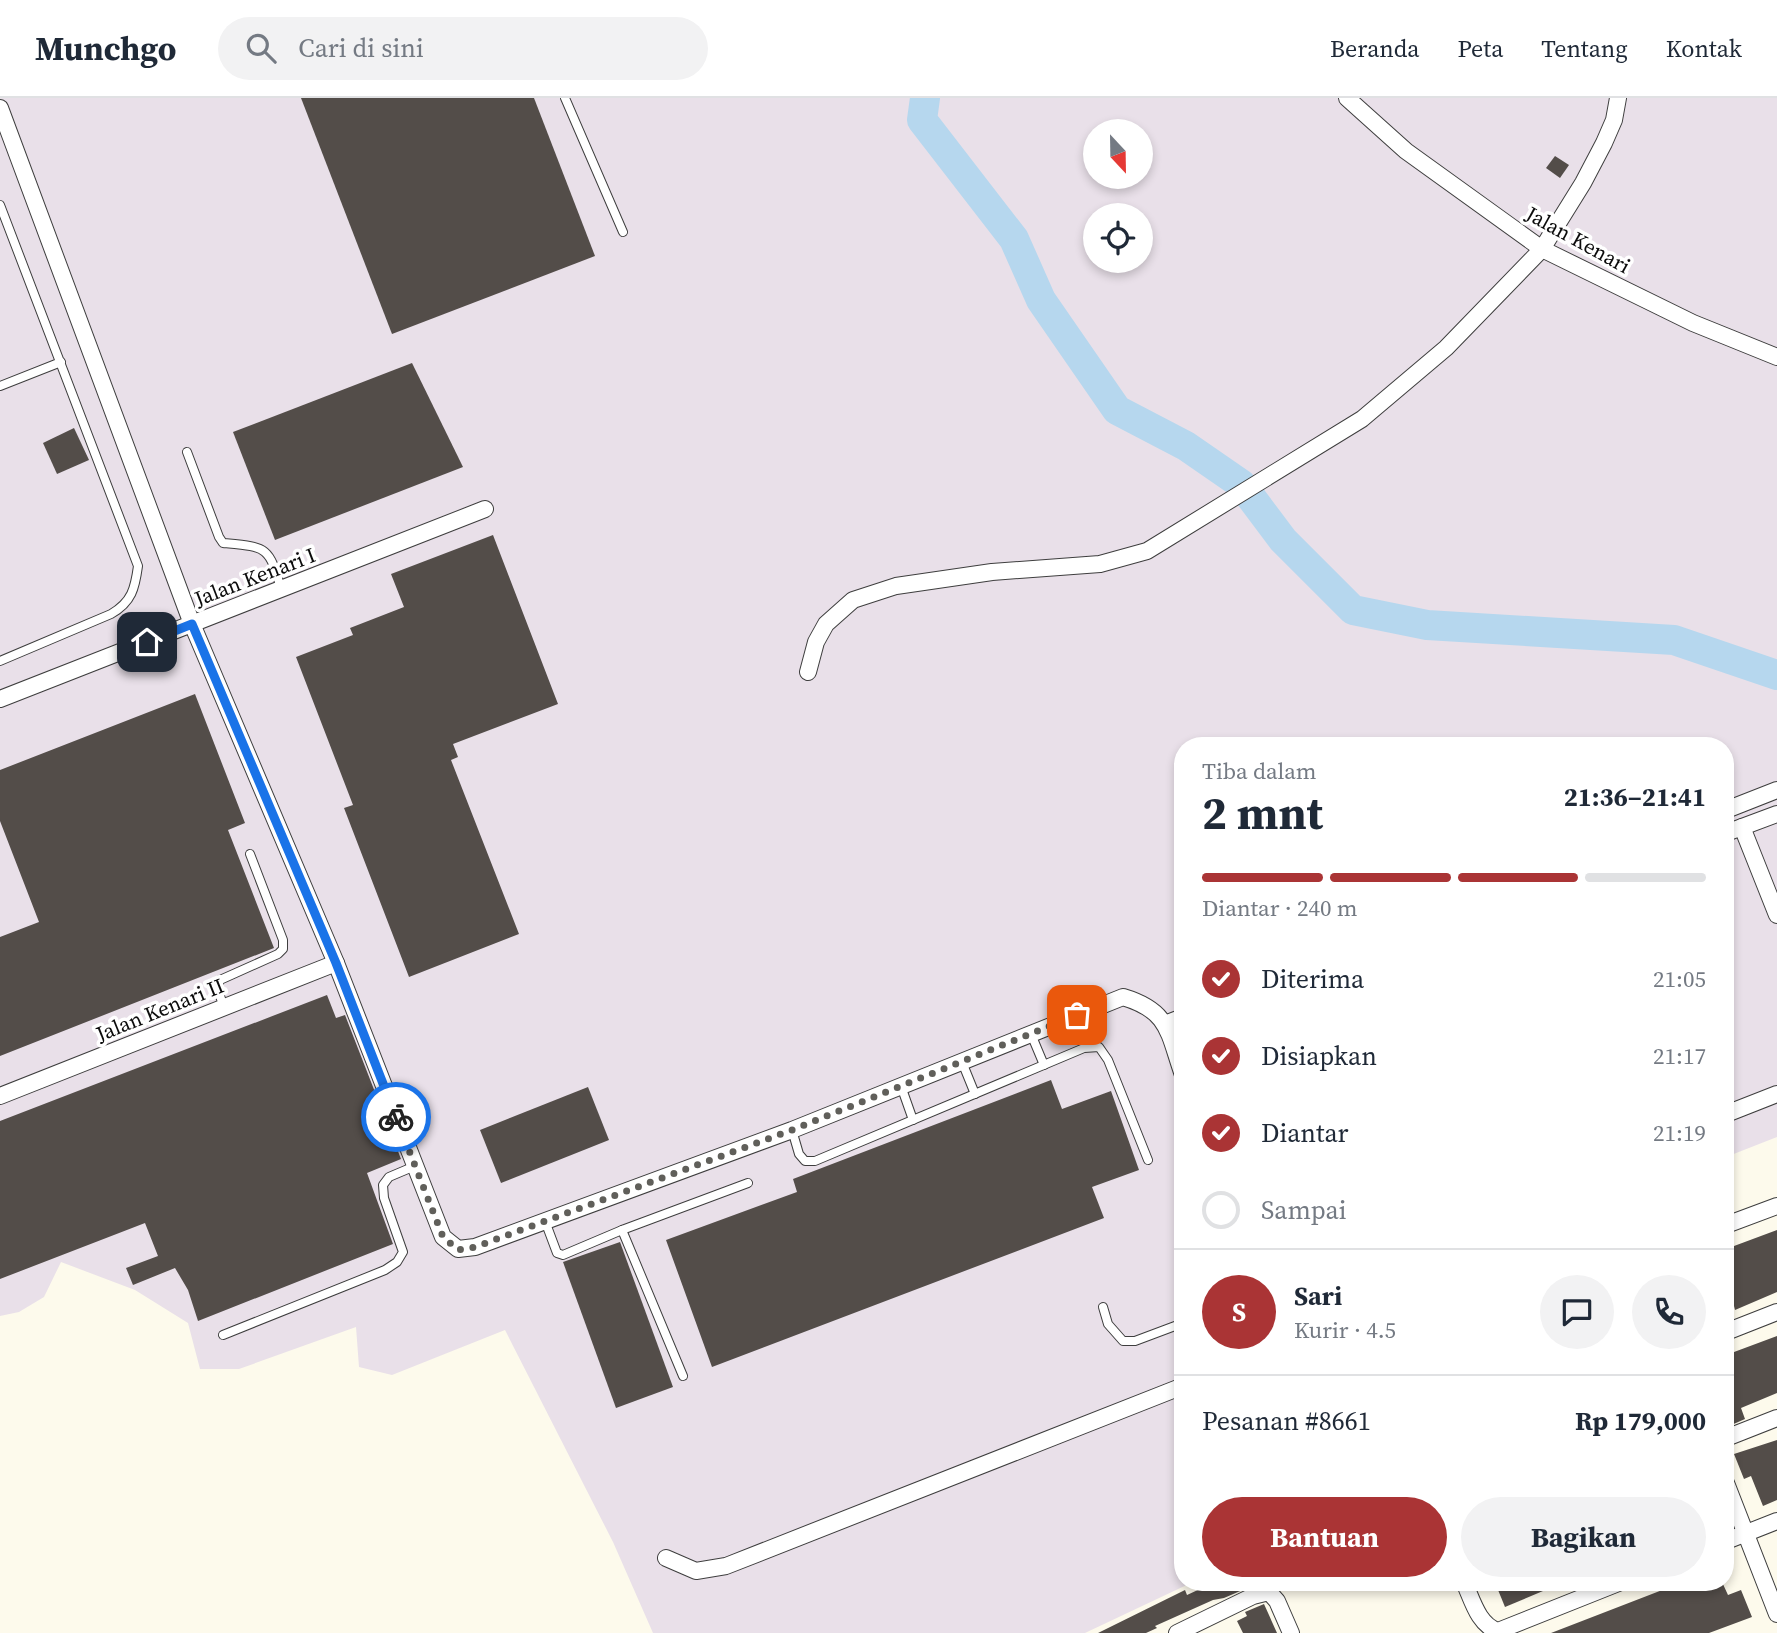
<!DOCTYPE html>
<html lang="id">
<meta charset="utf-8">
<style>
:root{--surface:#fff;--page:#f2f2f3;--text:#1f2937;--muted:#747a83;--line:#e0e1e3;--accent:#aa3435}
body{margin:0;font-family:"Source Serif 4",serif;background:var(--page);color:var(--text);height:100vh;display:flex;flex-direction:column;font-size:26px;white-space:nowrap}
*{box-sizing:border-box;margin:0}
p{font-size:23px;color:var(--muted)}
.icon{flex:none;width:38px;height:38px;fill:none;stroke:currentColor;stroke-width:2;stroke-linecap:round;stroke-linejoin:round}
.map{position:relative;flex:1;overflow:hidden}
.details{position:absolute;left:1174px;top:639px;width:560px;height:854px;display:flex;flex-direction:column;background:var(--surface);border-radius:28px;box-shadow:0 4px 10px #0003}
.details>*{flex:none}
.needle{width:46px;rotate:158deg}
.fabs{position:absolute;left:1083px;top:21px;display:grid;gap:14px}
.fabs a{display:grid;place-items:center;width:70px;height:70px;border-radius:50%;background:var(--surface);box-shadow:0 4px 10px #0003;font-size:35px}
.pin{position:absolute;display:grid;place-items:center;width:60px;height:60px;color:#fff;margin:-30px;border-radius:14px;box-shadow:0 4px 10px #0006}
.courier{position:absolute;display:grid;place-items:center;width:70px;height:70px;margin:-35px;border:5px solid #1a73e8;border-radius:50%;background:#fff;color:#222;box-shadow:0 2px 9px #0007}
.head em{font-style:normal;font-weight:700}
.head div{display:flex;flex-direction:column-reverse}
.head{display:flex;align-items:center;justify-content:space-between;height:119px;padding:0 28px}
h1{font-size:46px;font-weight:700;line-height:52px}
.bar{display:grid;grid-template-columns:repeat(4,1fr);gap:10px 7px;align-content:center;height:84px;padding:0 28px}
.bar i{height:9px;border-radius:5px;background:var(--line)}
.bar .selected{background:var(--accent)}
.bar p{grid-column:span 4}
.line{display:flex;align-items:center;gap:18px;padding:0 28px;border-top:2px solid var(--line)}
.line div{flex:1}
.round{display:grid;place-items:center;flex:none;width:74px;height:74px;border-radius:37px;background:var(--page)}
ol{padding:0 28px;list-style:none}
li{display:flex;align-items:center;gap:21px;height:77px}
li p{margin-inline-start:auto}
li .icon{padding:7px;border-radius:50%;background:var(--accent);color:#fff;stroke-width:4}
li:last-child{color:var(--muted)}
li i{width:38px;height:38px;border:4px solid var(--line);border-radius:50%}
.action{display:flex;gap:14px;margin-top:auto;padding:14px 28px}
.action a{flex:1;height:80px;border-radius:42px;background:var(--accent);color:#fff;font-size:28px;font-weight:700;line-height:80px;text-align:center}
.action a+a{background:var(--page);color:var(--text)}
header{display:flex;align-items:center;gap:42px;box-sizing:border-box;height:98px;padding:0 35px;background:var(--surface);border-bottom:2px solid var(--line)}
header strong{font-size:33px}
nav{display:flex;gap:38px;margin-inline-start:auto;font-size:24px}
.search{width:490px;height:63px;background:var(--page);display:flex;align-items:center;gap:18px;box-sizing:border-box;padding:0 24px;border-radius:38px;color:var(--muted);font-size:26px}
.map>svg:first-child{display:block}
.industrial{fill:#e9e0e9;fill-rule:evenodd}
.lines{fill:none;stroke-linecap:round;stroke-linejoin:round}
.river{stroke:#b6d7ee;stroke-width:30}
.building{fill:#534d49}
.lane-casing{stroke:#3e3e3e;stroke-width:10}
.street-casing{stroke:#3e3e3e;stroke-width:18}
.lane{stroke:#fff;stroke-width:8}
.street{stroke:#fff;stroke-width:16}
.done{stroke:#605f5a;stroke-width:7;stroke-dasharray:0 12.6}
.route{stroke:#1a73e8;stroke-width:9}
.labels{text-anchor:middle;stroke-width:7;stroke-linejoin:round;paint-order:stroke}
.street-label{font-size:21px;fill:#0b0b0b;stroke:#fff}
</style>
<header>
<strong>Munchgo</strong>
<div class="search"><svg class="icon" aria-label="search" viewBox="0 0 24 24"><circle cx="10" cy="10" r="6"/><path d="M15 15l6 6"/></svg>Cari di sini</div>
<nav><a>Beranda</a><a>Peta</a><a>Tentang</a><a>Kontak</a></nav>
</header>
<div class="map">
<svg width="1777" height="1535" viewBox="0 0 1777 1535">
<rect width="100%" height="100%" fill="#fdfaec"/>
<!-- industrial -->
<path class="industrial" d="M0,0H1777V1039L1726,1059V648H1183V1484H1193L1085,1535H653L613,1444L505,1232L392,1277L359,1269L356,1229L239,1271H200L188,1225L135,1192L61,1164L44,1199L19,1214L0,1218ZM1096,33H1141V79H1096ZM1096,117H1141V163H1096Z"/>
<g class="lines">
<!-- river -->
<path class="river" d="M925,0L922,22L1014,141L1041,202L1117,312L1186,348L1241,386L1283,442L1353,512L1427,527L1674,542L1777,577"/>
</g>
<!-- building -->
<g class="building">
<path d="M301,0H534L595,158L392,236Z"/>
<path d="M1555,58L1569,67L1560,80L1546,70Z"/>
<path d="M412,265L463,369L275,442L233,334Z"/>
<path d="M74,330L89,362L57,376L43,345Z"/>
<path d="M493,437L558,606L453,646L458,659L451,662L519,836L409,879L344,710L353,707L296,559L353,537L350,530L404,509L391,476Z"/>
<path d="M195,596L245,725L228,732L274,850L0,958V839L39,824L0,723V672Z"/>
<path d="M327,897L336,920L345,917L401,1061L367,1075L393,1146L198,1223L188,1192L175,1170L133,1187L126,1170L158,1158L145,1125L0,1181V1023Z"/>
<path d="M1051,982L1062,1011L1111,993L1139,1072L1092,1089L1104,1120L712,1269L666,1142L797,1094L793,1081Z"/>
<path d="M588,989L609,1042L501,1085L480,1032Z"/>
<path d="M1777,1132V1194L1735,1212L1734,1208L1726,1212V1151Z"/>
<path d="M620,1144L673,1289L616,1310L563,1164Z"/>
<path d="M1777,1238V1295L1741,1310L1745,1321L1729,1328L1726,1320V1257Z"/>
<path d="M1777,1342V1402L1763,1408L1751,1378L1744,1381L1734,1356Z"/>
<path d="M1215,1484H1261L1224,1500L1213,1502L1155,1528L1157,1530L1146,1535H1098L1185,1492L1187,1497Z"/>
<path d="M1502,1484H1562V1485L1505,1509L1496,1487Z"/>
<path d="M1683,1484H1722L1728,1497L1741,1492L1752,1519L1709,1535H1551Z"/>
<path d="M1264,1506L1277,1535H1243L1237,1523L1247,1518L1245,1514Z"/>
</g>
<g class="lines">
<defs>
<g id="lane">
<path d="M565,0L623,134"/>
<path d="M0,107L138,468C135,490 132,504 111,516L0,563"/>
<path d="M0,288L61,264"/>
<path d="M187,354L219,439L223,445C267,449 269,448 281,491"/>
<path d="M224,909L217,890L220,882L278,856L283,851V842L250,756"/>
<path d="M1031,936L1044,967"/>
<path d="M962,964L975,996"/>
<path d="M901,988L913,1022"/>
<path d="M792,1032L799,1056L805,1063H815L1084,950L1099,949L1108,962L1148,1062"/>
<path d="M545,1123L557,1155L563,1157L622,1132"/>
<path d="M1103,1209L1108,1226L1123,1243H1135L1183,1225"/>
<path d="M223,1237L385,1172L397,1164L403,1154L384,1100L383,1087L389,1079L415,1068"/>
<path d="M683,1278L622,1132L748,1085"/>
</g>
<g id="street">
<path d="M1347,0L1406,53L1542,151L1693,225L1777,259"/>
<path d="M0,10L192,526L336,865L443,1139L458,1151L475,1149L792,1032L1123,899C1170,913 1168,935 1183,977"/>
<path d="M808,574L816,544L826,526L853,502L896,488L992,474L1100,466L1147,453L1362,321L1446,250L1542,151L1583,85L1604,45L1614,22L1618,0"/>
<path d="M0,601L485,411"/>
<path d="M1726,712L1777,692"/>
<path d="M1742,729L1777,817"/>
<path d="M1726,735L1777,716"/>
<path d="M1165,926L1183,919"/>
<path d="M0,998L336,865"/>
<path d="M1726,1016L1777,996"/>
<path d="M1726,1127L1777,1108"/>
<path d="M1726,1234L1777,1214"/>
<path d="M1726,1340L1777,1320"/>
<path d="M1726,1385L1777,1516"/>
<path d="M1726,1443L1777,1423"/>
<path d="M666,1460L696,1473L726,1468L1183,1288"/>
<path d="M1464,1484C1472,1501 1478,1527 1498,1533L1621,1484"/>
<path d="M1177,1535L1253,1498L1269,1494L1277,1503L1291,1535"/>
</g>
</defs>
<!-- lane casing -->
<use href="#lane" class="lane-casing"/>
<!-- street casing -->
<use href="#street" class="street-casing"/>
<!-- lane -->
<use href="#lane" class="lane"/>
<!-- street -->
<use href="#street" class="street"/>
</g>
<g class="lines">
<!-- done -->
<path class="done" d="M396,1019L443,1139L458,1152L475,1149L792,1032L1077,917"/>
<!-- route -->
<path class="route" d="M147,544L192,526L336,865L396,1019"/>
</g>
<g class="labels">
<!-- street labels -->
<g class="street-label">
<text transform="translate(1578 142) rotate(29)" y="7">Jalan Kenari</text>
<text transform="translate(255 479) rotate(-21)" y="7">Jalan Kenari I</text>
<text transform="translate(160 912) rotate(-22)" y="7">Jalan Kenari II</text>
</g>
</g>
</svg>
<div class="fabs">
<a><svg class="needle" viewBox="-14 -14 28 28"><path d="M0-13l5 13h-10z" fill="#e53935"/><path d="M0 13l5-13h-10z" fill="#747a83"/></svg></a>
<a><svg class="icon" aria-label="locate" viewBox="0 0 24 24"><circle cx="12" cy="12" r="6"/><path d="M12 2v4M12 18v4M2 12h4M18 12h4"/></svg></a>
</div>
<div class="pin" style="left:1077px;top:917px;background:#ea580c"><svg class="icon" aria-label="bag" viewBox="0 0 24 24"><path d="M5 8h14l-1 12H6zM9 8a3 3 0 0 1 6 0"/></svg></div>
<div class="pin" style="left:147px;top:544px;background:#1f2937"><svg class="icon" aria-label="home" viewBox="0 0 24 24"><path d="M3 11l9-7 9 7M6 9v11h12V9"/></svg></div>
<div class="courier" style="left:396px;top:1019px"><svg class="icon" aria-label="bike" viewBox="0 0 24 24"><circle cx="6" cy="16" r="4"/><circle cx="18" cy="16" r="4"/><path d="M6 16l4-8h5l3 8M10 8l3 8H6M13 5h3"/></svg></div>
<section class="details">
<div class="head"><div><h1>2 mnt</h1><p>Tiba dalam</p></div><em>21:36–21:41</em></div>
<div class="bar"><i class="selected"></i><i class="selected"></i><i class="selected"></i><i></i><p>Diantar · 240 m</p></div>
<ol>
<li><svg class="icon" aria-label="check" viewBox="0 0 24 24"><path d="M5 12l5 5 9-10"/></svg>Diterima<p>21:05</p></li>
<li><svg class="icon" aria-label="check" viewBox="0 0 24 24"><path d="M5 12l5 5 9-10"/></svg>Disiapkan<p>21:17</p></li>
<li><svg class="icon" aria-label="check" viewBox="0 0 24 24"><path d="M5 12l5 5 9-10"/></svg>Diantar<p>21:19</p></li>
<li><i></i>Sampai</li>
</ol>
<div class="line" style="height:126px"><b class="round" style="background:var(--accent);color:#fff">S</b><div><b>Sari</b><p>Kurir · 4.5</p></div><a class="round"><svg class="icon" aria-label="chat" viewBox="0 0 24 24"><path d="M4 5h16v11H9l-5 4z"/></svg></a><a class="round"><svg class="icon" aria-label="phone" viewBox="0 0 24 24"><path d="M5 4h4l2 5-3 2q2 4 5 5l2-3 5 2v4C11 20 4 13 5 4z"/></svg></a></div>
<div class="line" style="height:91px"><div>Pesanan #8661</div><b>Rp 179,000</b></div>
<div class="action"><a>Bantuan</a><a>Bagikan</a></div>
</section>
</div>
